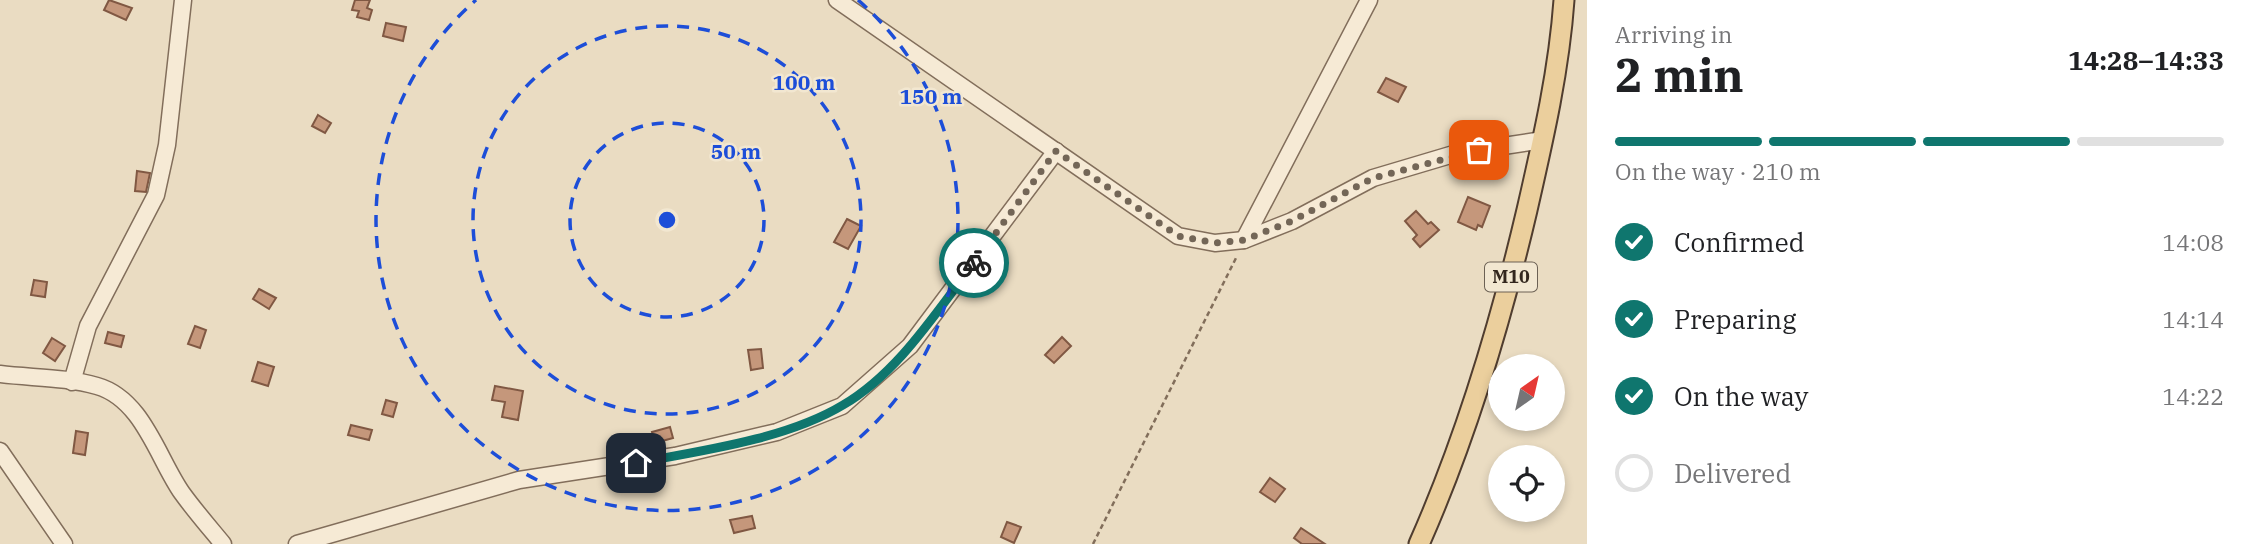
<!DOCTYPE html>
<meta charset="utf-8">
<style>
:root{--surface:#fff;--page:#f6f6f6;--text:#202124;--muted:#757577;--line:#e0e0e0;--accent:#0f766e}
body{margin:0;font-family:"IBM Plex Serif",serif;background:var(--page);color:var(--text);height:100vh;display:flex;flex-direction:column;font-size:26px;white-space:nowrap}
*{box-sizing:border-box;margin:0}
p{font-size:23px;color:var(--muted)}
.icon{flex:none;width:38px;height:38px;fill:none;stroke:currentColor;stroke-width:2;stroke-linecap:round;stroke-linejoin:round}
.map{position:relative;flex:1;overflow:hidden}
.side{display:flex;flex-direction:column;background:var(--surface);width:665px}
.side>*{flex:none}
.needle{width:46px;rotate:34deg}
.buttons{position:absolute;left:1488px;top:354px;display:grid;gap:14px}
.buttons a{display:grid;place-items:center;width:77px;height:77px;border-radius:50%;background:var(--surface);box-shadow:0 4px 10px #0003;font-size:35px}
.pin{position:absolute;display:grid;place-items:center;width:60px;height:60px;color:#fff;margin:-30px;border-radius:14px;box-shadow:0 4px 10px #0006}
.courier{position:absolute;display:grid;place-items:center;width:70px;height:70px;margin:-35px;border:5px solid #0f766e;border-radius:50%;background:#fff;color:#222;box-shadow:0 2px 9px #0007}
.overview em{font-style:normal;font-weight:700}
.overview div{display:flex;flex-direction:column-reverse}
.overview{display:flex;align-items:center;justify-content:space-between;height:119px;padding:0 28px}
h1{font-size:46px;font-weight:700;line-height:52px}
.bar{display:grid;grid-template-columns:repeat(4,1fr);gap:10px 7px;align-content:center;height:84px;padding:0 28px}
.bar i{height:9px;border-radius:5px;background:var(--line)}
.bar .active{background:var(--accent)}
.bar p{grid-column:span 4}
ol{padding:0 28px;list-style:none}
li{display:flex;align-items:center;gap:21px;height:77px}
li p{margin-inline-start:auto}
li .icon{padding:7px;border-radius:50%;background:var(--accent);color:#fff;stroke-width:4}
li:last-child{color:var(--muted)}
li i{width:38px;height:38px;border:4px solid var(--line);border-radius:50%}
main{display:flex;flex:1;min-height:0}
.map>svg:first-child{display:block}
.building{fill:#c5977b;stroke:#805843;stroke-width:2}
.lines{fill:none;stroke-linecap:round;stroke-linejoin:round}
.minor-casing{stroke:#826e5b;stroke-width:19}
.major-casing{stroke:#503d2f;stroke-width:23}
.path{stroke:#826e5b;stroke-width:2.5;stroke-dasharray:5 3.5;stroke-linecap:butt}
.minor{stroke:#f6ead5;stroke-width:16}
.major{stroke:#ebcf9d;stroke-width:19}
.done{stroke:#736657;stroke-width:7;stroke-dasharray:0 12.6}
.route{stroke:#0f766e;stroke-width:9}
.ring{fill:none;stroke:#1d4ed8;stroke-width:3.5;stroke-dasharray:12 9}
.labels{text-anchor:middle;stroke-width:5;stroke-linejoin:round;paint-order:stroke}
.shield{fill:#f2e7d1;stroke:#6c6154;stroke-width:2}
.shield-label{font-size:18px;font-weight:bold;fill:#33271e}
.centre{fill:#1d4ed8;stroke:#f2e7d1;stroke-width:3.5}
.ring-label{font-size:21px;text-anchor:middle;font-weight:bold;fill:#1d4ed8;stroke:#f2e7d1;stroke-width:5;stroke-linejoin:round;paint-order:stroke}
</style>
<main>
<div class="map">
<svg width="1587" height="544" viewBox="0 0 1587 544">
<rect width="100%" height="100%" fill="#eadcc2"/>
<!-- building -->
<g class="building">
<path d="M109,0L132,8L126,20L104,10Z"/>
<path d="M355,0H370L367,8L372,10L369,20L357,17L359,11L352,10Z"/>
<path d="M386,23L406,27L403,41L383,36Z"/>
<path d="M1386,78L1406,87L1398,102L1378,92Z"/>
<path d="M318,115L331,123L325,133L312,126Z"/>
<path d="M1490,159L1501,162L1497,178L1485,175Z"/>
<path d="M137,171L150,173L146,192L135,191Z"/>
<path d="M1468,197L1490,206L1482,227L1478,225L1476,230L1458,222Z"/>
<path d="M1416,211L1428,224L1431,222L1439,230L1420,247L1413,239L1417,235L1405,221Z"/>
<path d="M847,219L861,226L848,249L834,242Z"/>
<path d="M34,280L47,282L45,297L31,295Z"/>
<path d="M259,289L276,298L269,309L253,299Z"/>
<path d="M195,326L206,330L200,348L188,344Z"/>
<path d="M108,332L124,336L121,347L105,343Z"/>
<path d="M1062,337L1071,346L1054,363L1045,355Z"/>
<path d="M52,338L65,346L55,361L43,353Z"/>
<path d="M761,349L763,368L751,370L748,350Z"/>
<path d="M258,362L274,367L268,386L252,381Z"/>
<path d="M495,386L523,391L518,420L502,417L505,402L492,400Z"/>
<path d="M386,400L397,403L393,417L382,414Z"/>
<path d="M351,425L372,430L369,440L348,435Z"/>
<path d="M670,427L673,438L655,443L652,432Z"/>
<path d="M76,431L88,433L85,455L73,453Z"/>
<path d="M1270,478L1285,489L1275,502L1260,492Z"/>
<path d="M752,516L755,528L734,533L730,520Z"/>
<path d="M1007,522L1021,527L1014,543L1001,537Z"/>
<path d="M1301,528L1325,544H1302L1294,538Z"/>
</g>
<g class="lines">
<defs>
<g id="minor">
<path d="M837,0L1178,236L1215,243L1244,240L1292,221L1373,178L1457,153L1543,140"/>
<path d="M1244,240L1369,0"/>
<path d="M0,374C31,378 66,377 97,386C143,399 158,459 182,493C195,511 209,527 223,544"/>
<path d="M72,382L88,326L156,195L167,145L183,0"/>
<path d="M0,451L64,544"/>
<path d="M297,544L519,480L675,456L777,432L842,406L910,346L1056,151"/>
</g>
<path id="major" d="M1419,544C1467,436 1500,325 1527,210C1543,140 1559,71 1564,0"/>
</defs>
<!-- minor casing -->
<use href="#minor" class="minor-casing"/>
<!-- major casing -->
<use href="#major" class="major-casing"/>
<!-- path -->
<path class="path" d="M1093,544L1237,256"/>
<!-- minor -->
<use href="#minor" class="minor"/>
<!-- major -->
<use href="#major" class="major"/>
</g>
<g class="lines">
<!-- done -->
<path class="done" d="M974,263L1056,151L1178,236L1215,243L1244,240L1292,221L1373,178L1479,150"/>
<!-- route -->
<path class="route" d="M636,463C701,451 787,439 843,405C898,373 936,312 974,263"/>
</g>
<!-- distance rings -->
<g class="ring">
<circle cx="667" cy="220" r="97"/>
<circle cx="667" cy="220" r="194"/>
<path d="M858 0A291 291 0 1 1 476 0"/>
</g>
<g class="labels">
<!-- shield labels -->
<rect class="shield" x="1485" y="262.5" width="52" height="29" rx="5"/>
<g class="shield-label">
<text x="1511" y="283">M10</text>
</g>
</g>
<circle cx="667" cy="220" r="10" class="centre"/>
<g class="ring-label">
<text x="804" y="90">100 m</text>
<text x="931" y="104">150 m</text>
<text x="736" y="159">50 m</text>
</g>
</svg>
<div class="buttons">
<a><svg class="needle" viewBox="-14 -14 28 28"><path d="M0-13l5 13h-10z" fill="#e53935"/><path d="M0 13l5-13h-10z" fill="#757577"/></svg></a>
<a><svg class="icon" aria-label="locate" viewBox="0 0 24 24"><circle cx="12" cy="12" r="6"/><path d="M12 2v4M12 18v4M2 12h4M18 12h4"/></svg></a>
</div>
<div class="pin" style="left:1479px;top:150px;background:#ea580c"><svg class="icon" aria-label="bag" viewBox="0 0 24 24"><path d="M5 8h14l-1 12H6zM9 8a3 3 0 0 1 6 0"/></svg></div>
<div class="pin" style="left:636px;top:463px;background:#1f2937"><svg class="icon" aria-label="home" viewBox="0 0 24 24"><path d="M3 11l9-7 9 7M6 9v11h12V9"/></svg></div>
<div class="courier" style="left:974px;top:263px"><svg class="icon" aria-label="bike" viewBox="0 0 24 24"><circle cx="6" cy="16" r="4"/><circle cx="18" cy="16" r="4"/><path d="M6 16l4-8h5l3 8M10 8l3 8H6M13 5h3"/></svg></div>
</div>
<section class="side">
<div class="overview"><div><h1>2 min</h1><p>Arriving in</p></div><em>14:28–14:33</em></div>
<div class="bar"><i class="active"></i><i class="active"></i><i class="active"></i><i></i><p>On the way · 210 m</p></div>
<ol>
<li><svg class="icon" aria-label="check" viewBox="0 0 24 24"><path d="M5 12l5 5 9-10"/></svg>Confirmed<p>14:08</p></li>
<li><svg class="icon" aria-label="check" viewBox="0 0 24 24"><path d="M5 12l5 5 9-10"/></svg>Preparing<p>14:14</p></li>
<li><svg class="icon" aria-label="check" viewBox="0 0 24 24"><path d="M5 12l5 5 9-10"/></svg>On the way<p>14:22</p></li>
<li><i></i>Delivered</li>
</ol>
</section>
</main>
